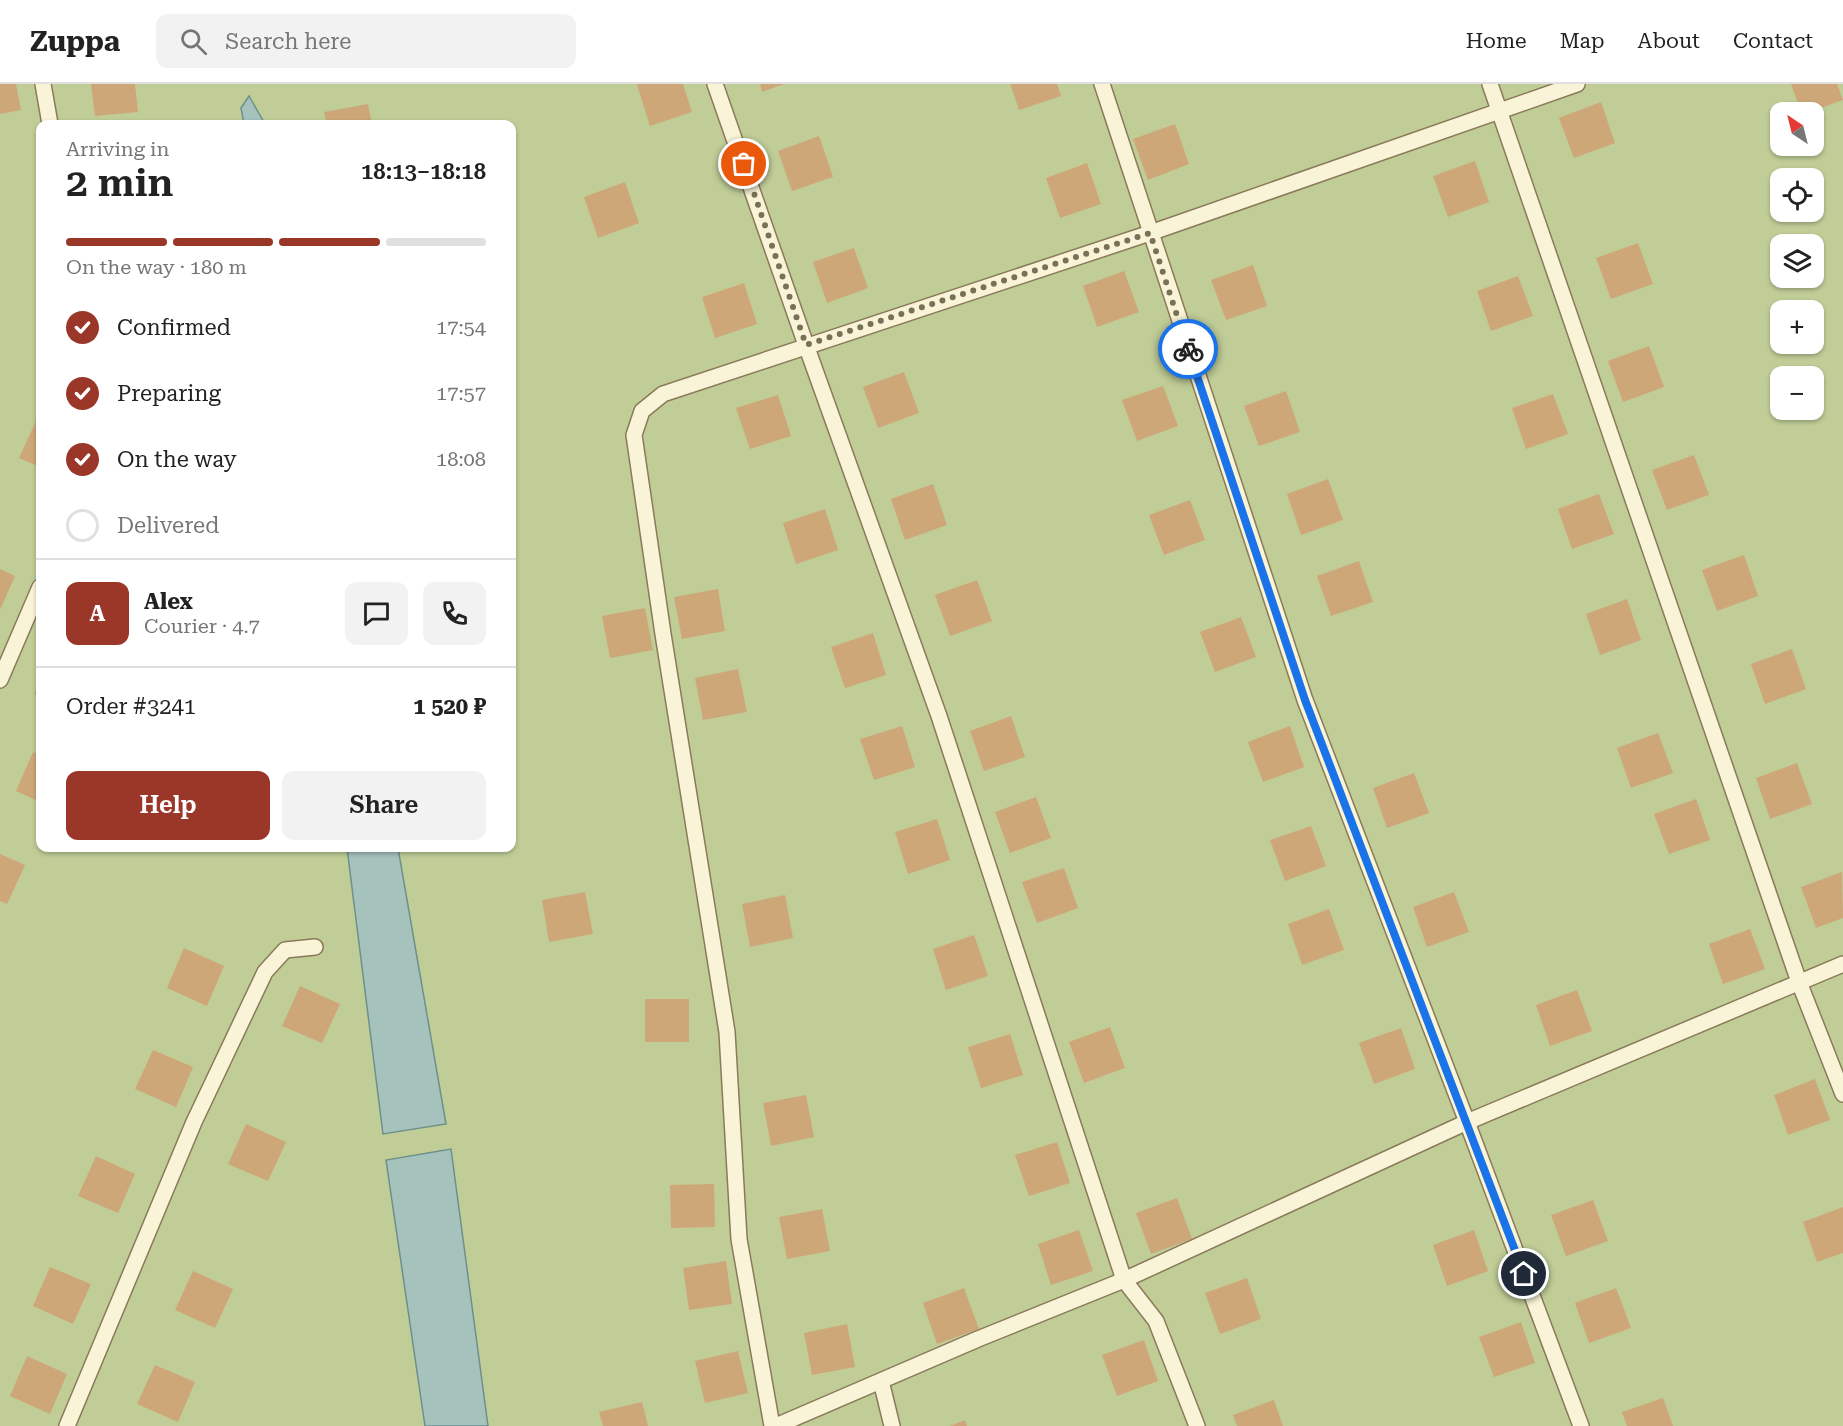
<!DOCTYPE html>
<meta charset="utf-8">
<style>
:root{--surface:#fff;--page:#f2f2f2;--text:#222;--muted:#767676;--line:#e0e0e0;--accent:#9a3729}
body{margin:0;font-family:"Roboto Serif",serif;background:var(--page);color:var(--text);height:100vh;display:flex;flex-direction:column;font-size:22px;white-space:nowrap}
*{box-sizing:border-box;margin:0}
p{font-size:20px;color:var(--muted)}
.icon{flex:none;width:33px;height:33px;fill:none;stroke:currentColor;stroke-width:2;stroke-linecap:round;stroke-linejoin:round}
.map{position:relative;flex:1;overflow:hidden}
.drawer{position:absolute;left:36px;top:36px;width:480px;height:732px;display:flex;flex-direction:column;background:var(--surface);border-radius:12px;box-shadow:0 2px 4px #0004}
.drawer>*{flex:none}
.needle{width:39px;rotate:325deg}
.controls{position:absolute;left:1770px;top:18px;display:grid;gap:12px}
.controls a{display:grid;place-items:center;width:54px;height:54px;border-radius:12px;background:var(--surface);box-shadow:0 2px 4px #0004;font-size:30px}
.pin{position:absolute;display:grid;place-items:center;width:51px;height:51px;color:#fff;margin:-26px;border:3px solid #fff;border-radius:50%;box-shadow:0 2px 6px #0007}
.courier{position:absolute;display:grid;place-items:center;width:60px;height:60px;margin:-30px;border:4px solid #1a73e8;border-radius:50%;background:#fff;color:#222;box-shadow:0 2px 8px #0007}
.headline em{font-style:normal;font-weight:600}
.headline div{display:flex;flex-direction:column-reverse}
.headline{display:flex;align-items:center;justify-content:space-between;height:102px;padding:0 30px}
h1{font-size:39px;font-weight:600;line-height:45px}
.bar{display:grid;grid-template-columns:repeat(4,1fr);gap:9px 6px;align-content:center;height:72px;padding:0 30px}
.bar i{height:8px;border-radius:4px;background:var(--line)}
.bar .selected{background:var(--accent)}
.bar p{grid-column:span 4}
.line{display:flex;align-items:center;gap:15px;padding:0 30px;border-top:2px solid var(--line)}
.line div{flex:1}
.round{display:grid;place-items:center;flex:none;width:63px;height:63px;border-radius:12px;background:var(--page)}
ol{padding:0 30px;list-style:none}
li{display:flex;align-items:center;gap:18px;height:66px}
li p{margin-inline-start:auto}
li .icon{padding:6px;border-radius:50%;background:var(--accent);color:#fff;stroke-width:4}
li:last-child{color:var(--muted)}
li i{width:33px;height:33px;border:3px solid var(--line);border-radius:50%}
.primary-button{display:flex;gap:12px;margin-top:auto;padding:12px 30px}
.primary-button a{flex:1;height:69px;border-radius:12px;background:var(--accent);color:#fff;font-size:24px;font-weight:600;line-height:69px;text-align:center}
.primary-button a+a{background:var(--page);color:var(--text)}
header{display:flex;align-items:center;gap:36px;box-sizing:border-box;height:84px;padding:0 30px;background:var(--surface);border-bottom:2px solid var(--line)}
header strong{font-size:28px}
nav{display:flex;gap:33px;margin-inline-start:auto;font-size:21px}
.search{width:420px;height:54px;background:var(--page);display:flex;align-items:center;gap:15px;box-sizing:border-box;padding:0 21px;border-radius:12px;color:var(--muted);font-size:22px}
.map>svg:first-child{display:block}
.green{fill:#c0cd97;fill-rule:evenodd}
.water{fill:#a6c2bd;stroke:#6c908c;stroke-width:1.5}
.building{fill:#cea779}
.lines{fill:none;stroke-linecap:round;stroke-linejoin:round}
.lane-casing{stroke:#8a7a5a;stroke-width:18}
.lane{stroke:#f9f4d7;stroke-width:15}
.done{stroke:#797058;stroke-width:6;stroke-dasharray:0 10.8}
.route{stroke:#1a73e8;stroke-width:8}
</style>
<header>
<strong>Zuppa</strong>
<div class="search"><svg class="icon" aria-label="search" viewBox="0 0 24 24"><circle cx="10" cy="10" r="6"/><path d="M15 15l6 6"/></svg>Search here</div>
<nav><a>Home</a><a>Map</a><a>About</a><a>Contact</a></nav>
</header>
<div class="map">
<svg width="1843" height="1342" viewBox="0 0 1843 1342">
<rect width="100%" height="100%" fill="#efe8c3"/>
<!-- green -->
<path class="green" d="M0,0H1843V1342H0ZM1780,28H1814V62H1780ZM40,40H512V764H40ZM1780,94H1814V128H1780ZM1780,160H1814V194H1780ZM1780,226H1814V260H1780ZM1780,292H1814V326H1780Z"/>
<!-- water -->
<g class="water">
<path d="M249,12L265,40H244L241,24Z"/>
<path d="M347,764H398L446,1040L383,1050Z"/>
<path d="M451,1065L488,1342H425L386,1076Z"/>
</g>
<!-- building -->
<g class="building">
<path d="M0,0H16L21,26L0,30Z"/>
<path d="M91,0H135L138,28L95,32Z"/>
<path d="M639,0H683L692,28L650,42L637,1Z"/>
<path d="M760,0H784L762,8Z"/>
<path d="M1010,0H1057L1061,12L1019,26Z"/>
<path d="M1791,0H1837L1843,16L1809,28H1801Z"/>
<path d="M1601,18L1615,59L1574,74L1559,34Z"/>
<path d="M368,20L372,40H327L324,28Z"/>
<path d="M1175,40L1189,80L1148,96L1133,55Z"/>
<path d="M819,52L833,93L792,107L778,67Z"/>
<path d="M1475,77L1489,118L1448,133L1433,92Z"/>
<path d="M1087,79L1101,120L1060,134L1046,94Z"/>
<path d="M625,98L639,139L598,154L584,113Z"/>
<path d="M1638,159L1653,200L1611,215L1596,174Z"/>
<path d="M854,164L868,204L827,219L813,178Z"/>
<path d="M1253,181L1267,222L1226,236L1211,196Z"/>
<path d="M1124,187L1139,228L1097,243L1083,202Z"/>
<path d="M1518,192L1533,232L1491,247L1477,207Z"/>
<path d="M744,199L757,240L715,254L702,213Z"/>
<path d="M1649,262L1664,303L1623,318L1608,277Z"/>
<path d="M904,288L919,329L878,344L863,303Z"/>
<path d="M1163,302L1178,342L1137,357L1122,316Z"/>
<path d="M1286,307L1300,348L1259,362L1244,322Z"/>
<path d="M1553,310L1568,350L1526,365L1512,324Z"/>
<path d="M778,311L791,352L750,365L736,324Z"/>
<path d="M37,335L40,336V383L19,374Z"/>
<path d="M1694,371L1709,411L1667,426L1652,386Z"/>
<path d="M1328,395L1343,436L1301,451L1287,410Z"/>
<path d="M933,400L947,441L905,456L891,415Z"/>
<path d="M1599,410L1614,450L1572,465L1558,425Z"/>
<path d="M1190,416L1205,456L1164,471L1149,431Z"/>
<path d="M825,425L838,466L796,480L783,439Z"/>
<path d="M1744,471L1758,512L1717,527L1702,486Z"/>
<path d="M1359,477L1373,518L1331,532L1317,492Z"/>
<path d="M0,485L15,492L0,526Z"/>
<path d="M977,496L992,537L950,552L935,511Z"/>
<path d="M718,505L725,547L682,555L674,513Z"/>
<path d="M1627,515L1641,556L1600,571L1586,530Z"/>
<path d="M645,524L653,566L610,574L602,532Z"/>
<path d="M1241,533L1256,573L1215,588L1200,548Z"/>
<path d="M873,549L886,591L845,604L831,563Z"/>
<path d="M1792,565L1806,605L1765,620L1751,580Z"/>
<path d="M738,585L747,628L703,636L695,594Z"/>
<path d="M40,596V613L34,610Z"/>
<path d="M1011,632L1025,673L984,687L970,647Z"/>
<path d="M902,642L915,683L874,696L860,655Z"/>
<path d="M1290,642L1304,683L1263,698L1248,658Z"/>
<path d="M1658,649L1673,689L1631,704L1617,664Z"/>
<path d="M33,668L40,671V718L16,707Z"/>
<path d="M1797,679L1812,720L1770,735L1756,694Z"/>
<path d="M1414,689L1429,729L1387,744L1373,704Z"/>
<path d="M1036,713L1051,754L1010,769L995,728Z"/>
<path d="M1696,715L1710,756L1669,770L1654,730Z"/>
<path d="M937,735L950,776L908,790L895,748Z"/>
<path d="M1311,742L1326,782L1285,797L1270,756Z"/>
<path d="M0,770L25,781L7,820L0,817Z"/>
<path d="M1064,784L1078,824L1037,839L1022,798Z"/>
<path d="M1842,788L1843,834L1816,844L1801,803Z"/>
<path d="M585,808L593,850L549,858L542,816Z"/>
<path d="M1454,808L1469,848L1427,863L1413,823Z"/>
<path d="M785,811L793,854L750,863L742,820Z"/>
<path d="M1329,825L1344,866L1302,881L1288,840Z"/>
<path d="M1750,845L1765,885L1723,900L1709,860Z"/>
<path d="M974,851L988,892L946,906L933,865Z"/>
<path d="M184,864L224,882L207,922L167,904Z"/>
<path d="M300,902L340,920L322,959L282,942Z"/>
<path d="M1577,906L1592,947L1550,962L1536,921Z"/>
<rect x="645" y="915" width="44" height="43"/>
<path d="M1110,943L1125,984L1084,999L1069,958Z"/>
<path d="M1401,944L1415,985L1374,1000L1359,959Z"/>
<path d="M1010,950L1023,991L981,1004L968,963Z"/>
<path d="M153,966L193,983L176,1023L135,1005Z"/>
<path d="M1815,995L1830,1036L1788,1051L1774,1011Z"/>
<path d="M806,1011L814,1053L771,1062L763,1019Z"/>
<path d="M246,1040L286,1058L268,1097L228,1080Z"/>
<path d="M1057,1058L1070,1099L1029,1112L1015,1071Z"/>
<path d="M96,1072L135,1090L118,1129L78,1112Z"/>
<path d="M714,1100L715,1143L671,1144L670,1101Z"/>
<path d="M1177,1114L1192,1155L1151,1170L1136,1129Z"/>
<path d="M1593,1116L1608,1157L1566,1172L1551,1131Z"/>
<path d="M1843,1123V1169L1817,1178L1803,1138Z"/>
<path d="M822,1125L830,1167L787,1175L779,1133Z"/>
<path d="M1079,1146L1093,1187L1051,1201L1038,1160Z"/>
<path d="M1474,1146L1488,1187L1447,1202L1433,1161Z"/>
<path d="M726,1177L732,1220L689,1226L683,1184Z"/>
<path d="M50,1183L91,1200L73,1240L33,1222Z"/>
<path d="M193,1187L233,1205L215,1244L175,1226Z"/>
<path d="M1247,1194L1261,1235L1220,1250L1205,1209Z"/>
<path d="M964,1204L979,1245L937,1260L923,1219Z"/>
<path d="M1616,1204L1631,1244L1589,1259L1575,1219Z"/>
<path d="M1521,1238L1535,1279L1494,1293L1479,1253Z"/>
<path d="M847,1240L855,1283L812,1291L804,1249Z"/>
<path d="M1144,1256L1158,1297L1117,1312L1102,1271Z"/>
<path d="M738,1267L748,1309L705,1319L695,1277Z"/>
<path d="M27,1272L67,1290L50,1330L10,1312Z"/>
<path d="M155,1281L195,1298L178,1338L137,1320Z"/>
<path d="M1663,1314L1673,1342H1627L1622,1328Z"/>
<path d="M1274,1316L1283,1342H1237L1233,1331Z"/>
<path d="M642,1318L648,1342H603L599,1328Z"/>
<path d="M965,1336L967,1342H950Z"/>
</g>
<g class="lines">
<defs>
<g id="lane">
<path d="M43,0L50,40"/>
<path d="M715,0L806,261L939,632L1124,1196L1156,1237L1197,1342"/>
<path d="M1102,0L1305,616L1467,1038L1581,1342"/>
<path d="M1490,0L1799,898L1843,1010"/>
<path d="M0,596L40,503"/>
<path d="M881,1297L892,1342"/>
<path d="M67,1342L194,1038L265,888L285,866L315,863"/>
<path d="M772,1342L739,1155L727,948L663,550L634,351L642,327L663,310L1150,149L1577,0"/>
<path d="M776,1342L978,1255L1124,1196L1467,1038L1843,880"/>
</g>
</defs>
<!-- lane casing -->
<use href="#lane" class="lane-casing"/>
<!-- lane -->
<use href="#lane" class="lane"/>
</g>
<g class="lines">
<!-- done -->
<path class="done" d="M744,80L806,261L1150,149L1188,265"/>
<!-- route -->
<path class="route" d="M1188,265L1305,616L1524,1190"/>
</g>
</svg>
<div class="controls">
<a><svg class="needle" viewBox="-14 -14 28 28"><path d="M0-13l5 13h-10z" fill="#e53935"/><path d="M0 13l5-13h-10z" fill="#767676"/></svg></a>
<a><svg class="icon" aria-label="locate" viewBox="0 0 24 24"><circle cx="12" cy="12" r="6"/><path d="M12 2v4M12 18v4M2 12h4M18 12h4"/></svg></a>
<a><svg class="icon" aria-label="layers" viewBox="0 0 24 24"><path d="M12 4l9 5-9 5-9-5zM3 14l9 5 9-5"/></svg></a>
<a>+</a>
<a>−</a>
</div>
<div class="pin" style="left:744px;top:80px;background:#ea580c"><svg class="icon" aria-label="bag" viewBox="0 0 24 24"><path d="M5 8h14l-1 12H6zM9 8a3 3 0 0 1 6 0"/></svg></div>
<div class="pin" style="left:1524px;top:1190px;background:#1f2937"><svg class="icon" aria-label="home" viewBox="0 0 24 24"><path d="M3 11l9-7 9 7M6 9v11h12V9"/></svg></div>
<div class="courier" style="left:1188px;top:265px"><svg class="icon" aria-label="bike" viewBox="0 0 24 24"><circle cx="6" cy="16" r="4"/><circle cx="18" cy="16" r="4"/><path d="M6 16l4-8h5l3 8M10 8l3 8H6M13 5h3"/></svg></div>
<section class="drawer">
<div class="headline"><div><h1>2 min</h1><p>Arriving in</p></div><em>18:13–18:18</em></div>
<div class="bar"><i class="selected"></i><i class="selected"></i><i class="selected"></i><i></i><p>On the way · 180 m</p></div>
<ol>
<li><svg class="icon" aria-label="check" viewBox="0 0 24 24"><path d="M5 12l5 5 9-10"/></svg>Confirmed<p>17:54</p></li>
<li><svg class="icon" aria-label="check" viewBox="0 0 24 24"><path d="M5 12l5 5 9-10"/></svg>Preparing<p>17:57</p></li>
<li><svg class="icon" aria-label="check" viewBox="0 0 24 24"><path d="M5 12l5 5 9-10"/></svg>On the way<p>18:08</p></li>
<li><i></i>Delivered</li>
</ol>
<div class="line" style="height:108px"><b class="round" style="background:var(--accent);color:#fff">A</b><div><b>Alex</b><p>Courier · 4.7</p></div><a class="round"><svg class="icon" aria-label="chat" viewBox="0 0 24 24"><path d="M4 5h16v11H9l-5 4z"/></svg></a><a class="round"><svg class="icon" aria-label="phone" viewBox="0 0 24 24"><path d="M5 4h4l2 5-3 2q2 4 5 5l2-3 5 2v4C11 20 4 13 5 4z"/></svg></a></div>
<div class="line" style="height:78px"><div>Order #3241</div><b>1 520 ₽</b></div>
<div class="primary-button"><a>Help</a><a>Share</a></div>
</section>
</div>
